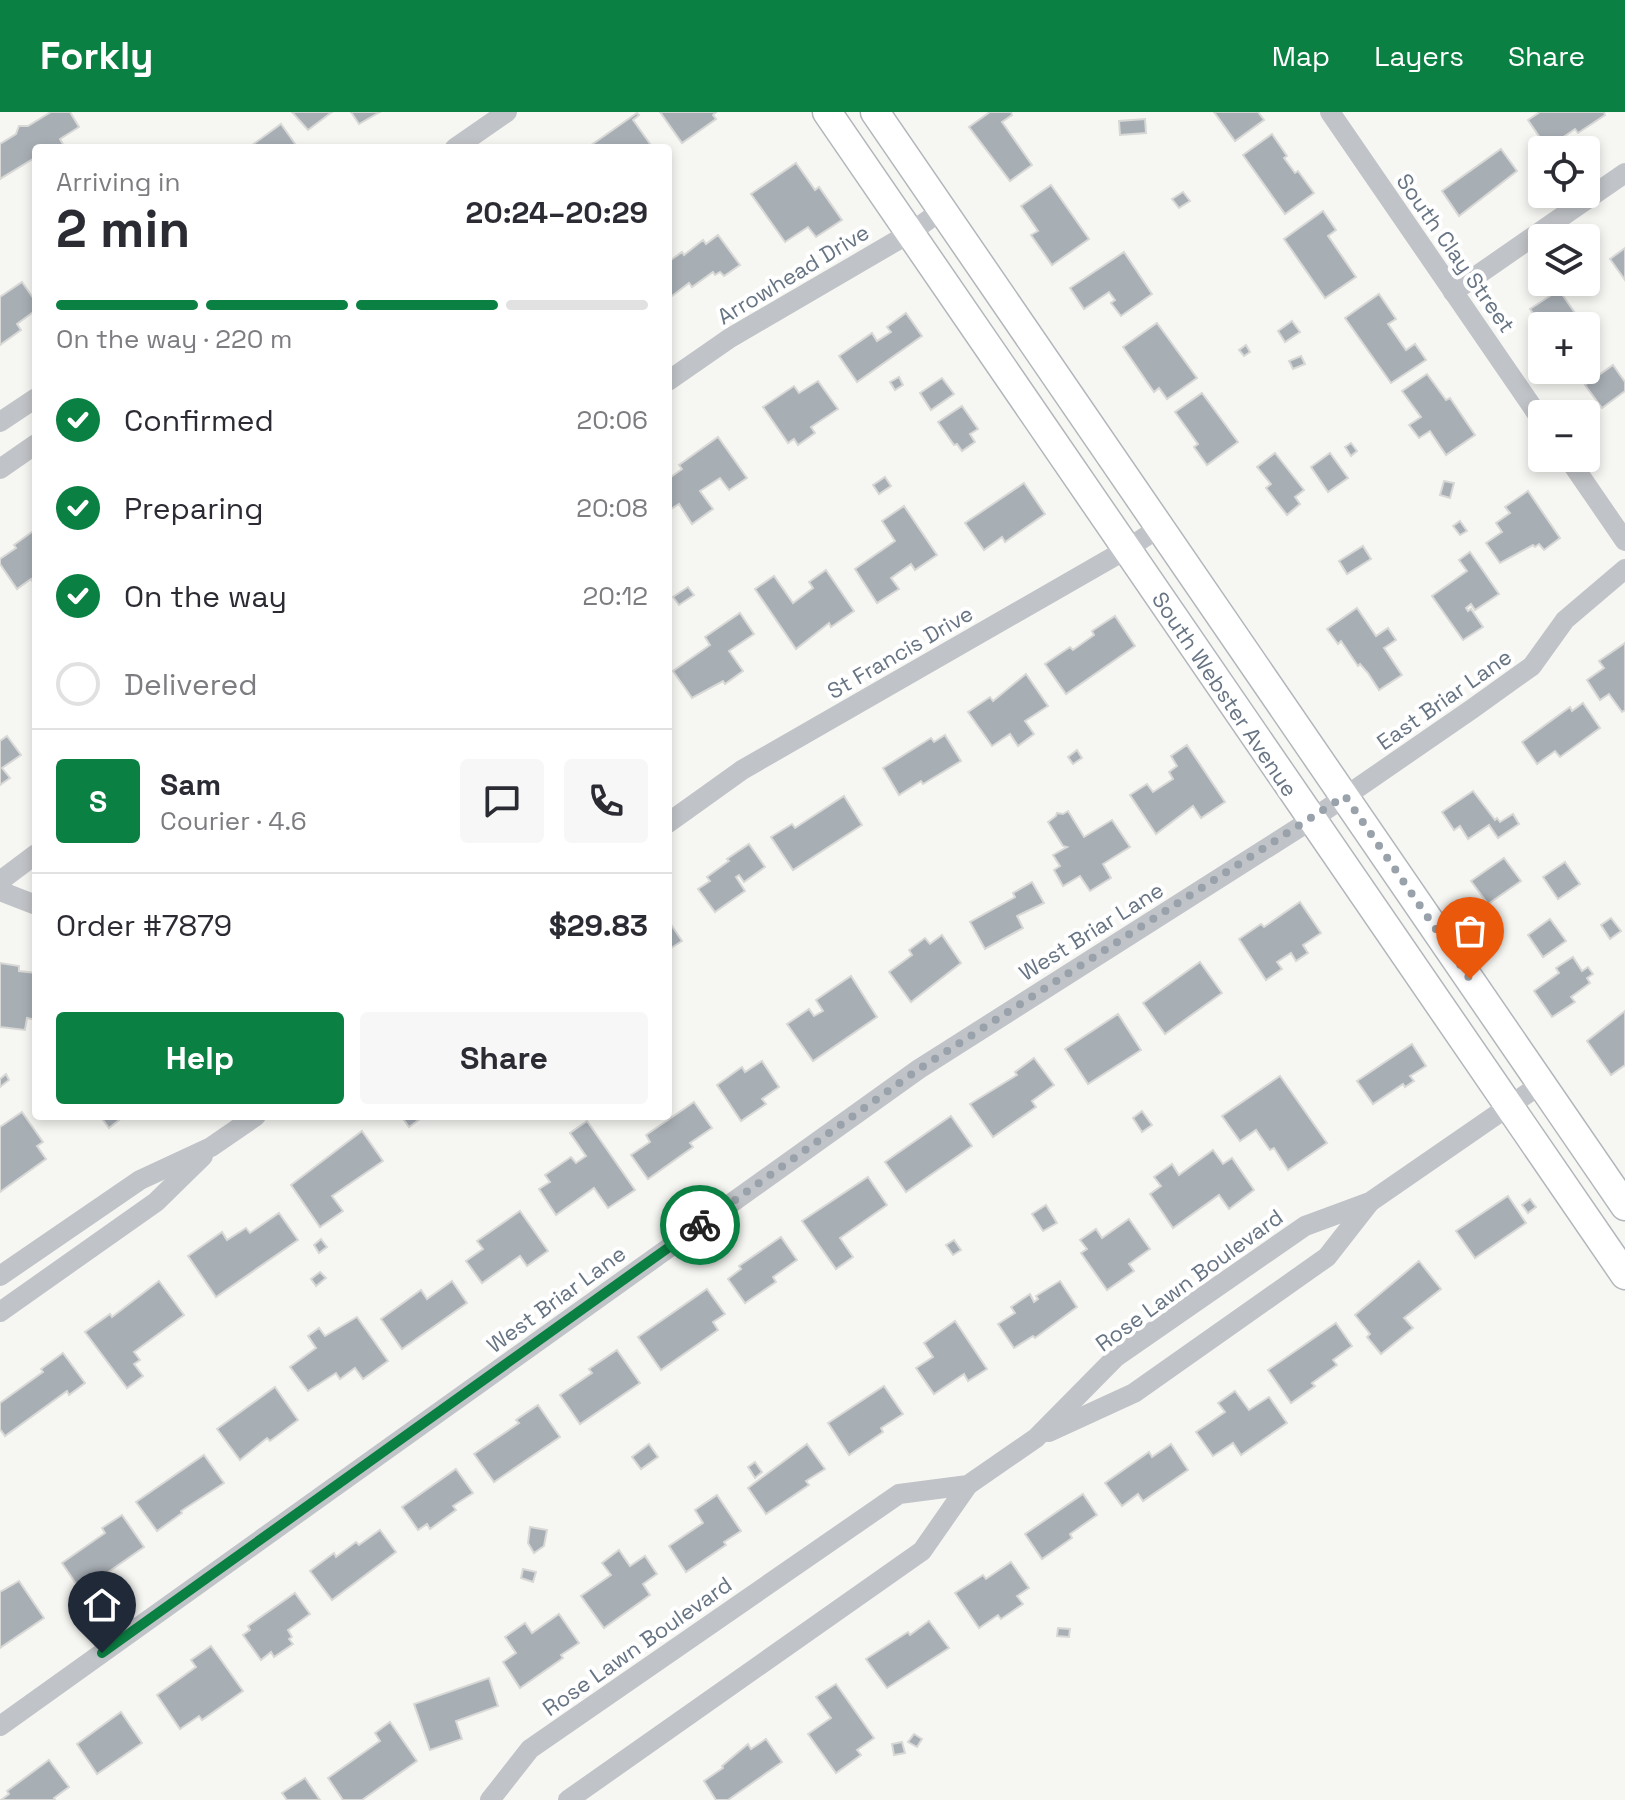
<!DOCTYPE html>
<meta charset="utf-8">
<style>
:root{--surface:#fff;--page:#f7f7f7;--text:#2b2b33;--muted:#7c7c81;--line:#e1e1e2;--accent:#0b8043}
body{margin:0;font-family:"Space Grotesk",sans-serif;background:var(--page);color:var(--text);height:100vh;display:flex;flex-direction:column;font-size:30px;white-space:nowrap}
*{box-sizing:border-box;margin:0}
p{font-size:26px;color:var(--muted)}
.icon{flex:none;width:44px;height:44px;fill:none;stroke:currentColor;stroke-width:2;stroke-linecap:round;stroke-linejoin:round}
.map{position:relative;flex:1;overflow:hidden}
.drawer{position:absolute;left:32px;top:32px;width:640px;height:976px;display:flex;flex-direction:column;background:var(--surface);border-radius:8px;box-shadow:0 4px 12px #0003}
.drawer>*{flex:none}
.buttons{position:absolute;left:1528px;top:24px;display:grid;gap:16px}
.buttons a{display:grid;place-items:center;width:72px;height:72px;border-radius:8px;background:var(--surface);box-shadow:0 4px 12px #0003;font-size:40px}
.pin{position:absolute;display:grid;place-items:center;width:68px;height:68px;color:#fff;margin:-82px -34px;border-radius:50% 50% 50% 0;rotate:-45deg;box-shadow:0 0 8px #0007}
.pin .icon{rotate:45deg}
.courier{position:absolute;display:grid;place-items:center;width:80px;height:80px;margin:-40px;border:6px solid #0b8043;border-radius:50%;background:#fff;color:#222;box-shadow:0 2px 10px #0007}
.overview em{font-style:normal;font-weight:700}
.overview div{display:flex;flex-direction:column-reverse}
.overview{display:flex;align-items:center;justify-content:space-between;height:136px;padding:0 24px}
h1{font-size:52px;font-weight:700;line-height:60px}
.bar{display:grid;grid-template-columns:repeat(4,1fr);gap:12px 8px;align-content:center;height:96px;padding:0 24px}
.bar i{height:10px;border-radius:6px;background:var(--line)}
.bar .on{background:var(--accent)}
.bar p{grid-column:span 4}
.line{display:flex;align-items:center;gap:20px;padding:0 24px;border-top:2px solid var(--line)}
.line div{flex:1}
.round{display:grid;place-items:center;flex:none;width:84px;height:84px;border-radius:8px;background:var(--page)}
ol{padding:0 24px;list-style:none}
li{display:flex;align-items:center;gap:24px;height:88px}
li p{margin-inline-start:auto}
li .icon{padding:8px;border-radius:50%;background:var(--accent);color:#fff;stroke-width:4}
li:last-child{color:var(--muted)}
li i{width:44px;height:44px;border:4px solid var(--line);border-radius:50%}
.cta{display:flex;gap:16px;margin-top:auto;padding:16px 24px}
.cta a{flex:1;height:92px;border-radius:8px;background:var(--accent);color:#fff;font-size:32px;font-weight:700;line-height:92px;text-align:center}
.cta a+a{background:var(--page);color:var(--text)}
header{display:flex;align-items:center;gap:48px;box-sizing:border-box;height:112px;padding:0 40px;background:var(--accent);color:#fff}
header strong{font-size:38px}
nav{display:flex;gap:44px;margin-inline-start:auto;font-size:28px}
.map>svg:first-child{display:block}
.building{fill:#a7aeb4;stroke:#d8d8d6;stroke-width:2}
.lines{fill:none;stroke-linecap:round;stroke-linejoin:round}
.secondary-casing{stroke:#b2b7bc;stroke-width:31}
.minor{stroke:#c0c3c7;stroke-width:20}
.secondary{stroke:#fff;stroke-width:28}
.done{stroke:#99a2aa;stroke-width:8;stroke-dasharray:0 14.4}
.route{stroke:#0b8043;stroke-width:10}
.labels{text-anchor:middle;stroke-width:8;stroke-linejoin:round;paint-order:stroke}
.street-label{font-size:22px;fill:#677483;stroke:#fff}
</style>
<header>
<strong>Forkly</strong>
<nav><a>Map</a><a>Layers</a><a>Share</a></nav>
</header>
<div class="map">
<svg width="1625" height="1688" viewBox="0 0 1625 1688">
<rect width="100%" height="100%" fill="#f6f6f3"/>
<!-- building -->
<g class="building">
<path d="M51,0H70L79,15L60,27L65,36H36V45L0,67V32L16,22L19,14H28Z"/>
<path d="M292,0H332L308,18Z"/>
<path d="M351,0H380L359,12Z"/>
<path d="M660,0H716L713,3L716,7L682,31Z"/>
<path d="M990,0H1011L1012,3L1002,10L1032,53L1010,69L969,15Z"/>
<path d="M1214,0H1258L1264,8L1235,29Z"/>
<path d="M1540,0H1604L1605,3L1578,21L1575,17L1547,36L1528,8Z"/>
<path d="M637,1L639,3L633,8L653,36H587Z"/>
<path d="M1145,7L1146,21L1120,23L1119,9Z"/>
<path d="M281,12L298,36H248Z"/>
<path d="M1272,22L1287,44L1284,46L1295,61L1298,59L1314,81L1285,102L1243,43Z"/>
<path d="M1501,37L1517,59L1459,104L1442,79Z"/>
<path d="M796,51L815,78L819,75L842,108L816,125L808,115L785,130L751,82Z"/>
<path d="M1051,73L1089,127L1052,153L1031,123L1038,119L1021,94Z"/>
<path d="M1183,80L1190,89L1179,96L1172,87Z"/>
<path d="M1323,99L1336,118L1328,124L1356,165L1325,186L1284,127Z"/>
<path d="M718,123L740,153L724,164L720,160L715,163L713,160L692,175L689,171L668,187V150L682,140L684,143L703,128L706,132Z"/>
<path d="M1625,136V168L1610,147Z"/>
<path d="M1124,140L1152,182L1121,204L1111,191L1115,188L1109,180L1084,197L1070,176Z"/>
<path d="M22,170L36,190V198L17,212L21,218L0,233V185Z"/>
<path d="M1559,178L1584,214H1542L1530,197Z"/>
<path d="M1379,182L1396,207L1388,212L1406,238L1415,232L1426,248L1391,271L1345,206Z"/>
<path d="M906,201L922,224L857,270L839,244L872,221L877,229L891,220L887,215Z"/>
<path d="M1292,209L1300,220L1285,230L1278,219Z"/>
<path d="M1157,211L1197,266L1167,287L1159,276L1154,280L1123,235Z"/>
<path d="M1586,217L1594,229L1586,235Z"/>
<path d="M1246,233L1250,240L1244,244L1239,238Z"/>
<path d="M1301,244L1305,252L1293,257L1289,249Z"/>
<path d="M1613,253L1625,270V279L1602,296L1585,273Z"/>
<path d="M1427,262L1446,288L1450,286L1475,323L1446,343L1430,319L1419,326L1409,313L1421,305L1402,279Z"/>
<path d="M899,265L903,273L895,278L890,270Z"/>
<path d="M942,266L954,282L931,298L920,281Z"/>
<path d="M818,269L838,297L811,315L815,321L798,333L794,327L788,331L763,295L794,274L799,281Z"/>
<path d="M1202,281L1238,330L1207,353L1194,335L1198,332L1175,300Z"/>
<path d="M962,294L978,317L970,322L975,330L962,339L957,332L954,333L938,310Z"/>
<path d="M718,325L747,366L729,378L720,366L700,379L713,397L692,412L679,392L668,399V367L682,357L679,353Z"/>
<path d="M1351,331L1357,339L1351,344L1345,335Z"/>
<path d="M1275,341L1304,378L1295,385L1300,392L1287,403L1266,376L1271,372L1257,355Z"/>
<path d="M1330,341L1348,366L1328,380L1311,355Z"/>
<path d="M885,365L891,374L879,382L873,373Z"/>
<path d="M1444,369L1454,371L1450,386L1440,383Z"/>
<path d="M1024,371L1045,402L1005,430L1002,425L984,438L965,411Z"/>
<path d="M1528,379L1560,426L1544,438L1539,432L1535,435L1533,433L1500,451L1486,431L1502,420L1496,411L1510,401L1505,395Z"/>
<path d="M904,394L937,443L915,458L911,452L891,466L899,477L877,491L855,457L895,429L882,409Z"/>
<path d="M1460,409L1467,419L1460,423L1453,414Z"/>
<path d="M36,417V475L31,467L17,477L0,452V447L16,436L14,433Z"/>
<path d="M1363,434L1371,447L1347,462L1339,449Z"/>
<path d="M1470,440L1499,482L1475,498L1471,492L1466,496L1468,499L1471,497L1483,515L1463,528L1432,484L1467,459L1459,448Z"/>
<path d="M826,458L854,499L831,515L829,511L796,537L755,477L774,464L793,491L813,476L809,470Z"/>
<path d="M688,475L694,483L679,493L673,485Z"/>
<path d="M1357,496L1376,524L1388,516L1396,528L1384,536L1402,563L1379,578L1368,561L1360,552L1358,554L1341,529L1338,532L1327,517Z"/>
<path d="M740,501L754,522L729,539L743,559L725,572L723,569L692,586L673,559L710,533L705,525Z"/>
<path d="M1115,504L1135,534L1066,582L1045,552L1070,535L1073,538L1094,523L1092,519Z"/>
<path d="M1625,531V598L1622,600L1609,582L1600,588L1587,568L1604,556L1599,549Z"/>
<path d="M1026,562L1048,594L1025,609L1034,622L1018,634L1010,622L992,634L968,600L990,585L993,589Z"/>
<path d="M1583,591L1600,616L1560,645L1555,639L1537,652L1522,630L1570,595L1572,599Z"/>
<path d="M945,623L961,649L923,672L921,669L899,683L883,656L931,626L934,630Z"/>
<path d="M7,624L21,643L2,656L10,666L0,673V629Z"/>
<path d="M1187,633L1225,690L1201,706L1193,694L1156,722L1130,683L1147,672L1153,680L1173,667L1169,660L1177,654L1171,644Z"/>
<path d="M1077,638L1082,646L1073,652L1068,645Z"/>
<path d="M1473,679L1495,708L1497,706L1500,710L1513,702L1519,712L1498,726L1489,713L1468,727L1460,714L1454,718L1442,700Z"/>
<path d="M844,684L862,713L793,758L771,725L792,712L795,716Z"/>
<path d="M1068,699L1084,725L1112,708L1130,735L1103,752L1111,766L1090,779L1080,764L1063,774L1054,758L1060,754L1053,743L1067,735L1063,734L1048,710L1056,704L1057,701L1063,702Z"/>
<path d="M749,732L765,755L744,770L739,763L736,765L745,779L715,800L698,777L710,769L707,765L729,749L727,747Z"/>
<path d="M1504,746L1521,769L1488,792L1471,769Z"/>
<path d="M1565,750L1580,772L1558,787L1543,765Z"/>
<path d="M1032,770L1044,791L1017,804L1023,816L985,837L970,810L1015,785L1013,781Z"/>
<path d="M1300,790L1321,821L1303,833L1308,841L1296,849L1291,841L1277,850L1282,857L1266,868L1239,827L1261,812L1264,815Z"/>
<path d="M1611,806L1621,819L1610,827L1601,813Z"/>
<path d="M1550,807L1566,829L1543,845L1528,823Z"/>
<path d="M668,808L682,829L668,838Z"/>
<path d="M942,823L961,851L911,890L889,860L912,843L909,838L925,826L930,832Z"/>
<path d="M1573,845L1582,859L1588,855L1593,862L1587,866L1590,871L1571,885L1575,890L1552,905L1534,879L1559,861L1556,856Z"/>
<path d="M1200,850L1222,881L1165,922L1143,891Z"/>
<path d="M0,851L19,854V859L36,861V908L27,906L25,918L0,915Z"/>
<path d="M851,864L877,905L813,949L787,912L809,897L814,904L823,899L816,888Z"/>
<path d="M1625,899V953L1611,963L1587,929Z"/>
<path d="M1118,902L1141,938L1088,972L1065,937Z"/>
<path d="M1412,932L1426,954L1410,964L1414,969L1405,975L1403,972L1373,992L1357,969Z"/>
<path d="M1034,946L1054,973L1032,989L1036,995L993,1025L970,992L1017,963L1015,960Z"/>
<path d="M762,949L779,975L762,987L766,992L741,1009L717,973L742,955L745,960Z"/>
<path d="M6,962L9,968L0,975V967Z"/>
<path d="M1280,964L1327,1031L1288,1058L1274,1036L1270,1038L1256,1018L1240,1029L1222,1004Z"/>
<path d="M694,990L712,1016L690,1031L693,1035L648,1067L631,1043L650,1030L646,1023Z"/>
<path d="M1142,999L1152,1013L1142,1020L1133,1006Z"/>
<path d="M22,1000L43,1030L37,1034L46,1047L0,1080V1015Z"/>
<path d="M100,1004H124L109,1016Z"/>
<path d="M401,1004H424L409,1015Z"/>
<path d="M951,1004L972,1034L906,1080L885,1050Z"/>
<path d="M587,1009L635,1078L608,1096L594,1076L556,1103L539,1077L550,1070L545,1063L571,1045L576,1051L586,1044L570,1021Z"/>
<path d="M362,1019L383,1049L332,1084L343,1099L320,1115L291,1073Z"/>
<path d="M1213,1038L1223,1052L1232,1046L1254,1078L1229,1097L1219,1083L1173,1116L1150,1082L1161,1074L1154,1065L1172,1052L1179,1063Z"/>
<path d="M868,1065L887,1093L840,1126L853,1145L836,1157L802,1109Z"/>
<path d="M1508,1084L1526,1111L1475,1146L1456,1119Z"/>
<path d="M1530,1087L1536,1095L1528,1101L1522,1093Z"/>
<path d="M1046,1093L1057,1111L1043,1119L1032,1102Z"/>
<path d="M520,1099L548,1139L527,1154L520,1144L482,1171L466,1149L483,1137L477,1129Z"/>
<path d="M279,1101L298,1128L216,1185L188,1144L222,1120L227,1128L246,1116L250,1121Z"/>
<path d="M1129,1107L1150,1137L1129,1152L1134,1159L1107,1178L1081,1141L1087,1137L1080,1128L1096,1117L1102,1126Z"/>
<path d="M781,1125L797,1148L773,1165L776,1170L745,1191L728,1167L741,1157L739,1154Z"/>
<path d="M321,1127L327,1135L319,1141L314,1133Z"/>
<path d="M954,1128L961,1138L953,1143L946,1133Z"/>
<path d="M1419,1149L1441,1177L1404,1206L1413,1216L1381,1242L1367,1225L1370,1222L1355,1203Z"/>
<path d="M320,1160L326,1166L316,1174L311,1167Z"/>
<path d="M159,1169L184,1203L134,1240L140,1248L134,1252L143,1264L127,1276L85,1220L110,1202L112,1205Z"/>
<path d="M452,1169L467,1191L402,1237L381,1207L421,1178L427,1187Z"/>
<path d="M1060,1169L1077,1195L1035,1226L1033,1224L1014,1236L998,1212L1015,1201L1011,1195L1030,1182L1034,1190L1038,1187L1036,1184Z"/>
<path d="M707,1177L725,1202L713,1210L718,1218L661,1258L638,1225Z"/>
<path d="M357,1205L388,1249L363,1267L355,1256L340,1267L336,1261L308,1279L290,1255L316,1236L308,1224L319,1216L325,1224Z"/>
<path d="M955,1209L987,1257L968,1269L964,1262L934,1282L916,1256L933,1245L924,1231Z"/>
<path d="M1336,1211L1352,1234L1333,1248L1337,1253L1312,1271L1315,1274L1291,1291L1268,1258Z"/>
<path d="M617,1238L640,1271L580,1312L560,1283L592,1261L589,1257Z"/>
<path d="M63,1241L85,1271L69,1283L67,1279L5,1324L0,1317V1291L43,1260L41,1257Z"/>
<path d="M884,1274L903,1302L881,1316L883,1320L849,1343L828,1311Z"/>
<path d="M275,1275L298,1308L270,1329L267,1326L240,1348L217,1317Z"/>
<path d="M1235,1279L1249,1298L1269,1285L1287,1311L1241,1343L1233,1331L1213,1344L1196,1320L1225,1300L1218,1291Z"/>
<path d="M538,1293L560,1325L494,1370L474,1342L519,1311L516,1308Z"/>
<path d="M649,1332L658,1345L641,1357L632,1345Z"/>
<path d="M807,1332L825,1357L806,1369L809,1373L766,1402L748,1376Z"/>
<path d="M1171,1332L1188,1358L1143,1389L1138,1382L1122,1394L1105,1371L1149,1340L1152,1345Z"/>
<path d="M204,1343L224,1371L181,1399L182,1401L157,1419L136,1390Z"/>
<path d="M755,1350L762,1360L755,1366L748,1355Z"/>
<path d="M456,1357L473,1381L453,1394L456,1398L430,1417L427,1412L418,1418L402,1395Z"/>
<path d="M1083,1382L1097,1403L1070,1422L1072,1426L1042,1447L1025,1422Z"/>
<path d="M717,1383L741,1419L724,1430L726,1433L686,1460L669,1434L703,1411L695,1398Z"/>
<path d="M122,1403L144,1435L81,1479L62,1451L105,1421L102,1416Z"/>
<path d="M530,1415L547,1418L544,1434L534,1441L528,1431Z"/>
<path d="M380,1418L396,1440L332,1488L310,1459L334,1441L336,1445L356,1430L359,1433Z"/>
<path d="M619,1438L630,1454L645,1444L657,1462L643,1472L650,1483L604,1516L581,1484L611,1463L602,1451Z"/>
<path d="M1011,1450L1029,1476L1017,1484L1023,1492L1001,1507L998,1503L979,1516L955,1481L983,1463L986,1467Z"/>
<path d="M523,1457L536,1460L533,1470L521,1466Z"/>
<path d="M19,1469L44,1506L0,1536V1480Z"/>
<path d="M295,1481L310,1502L288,1518L292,1525L289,1527L293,1532L274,1545L271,1540L261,1548L243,1523L250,1518L248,1514Z"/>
<path d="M559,1502L579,1531L561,1543L563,1546L520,1576L503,1550L516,1541L505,1525L525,1511L532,1521Z"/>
<path d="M929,1509L949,1536L887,1576L866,1547L908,1520L910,1523Z"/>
<path d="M1058,1516L1070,1517L1069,1525L1057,1524Z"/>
<path d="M211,1534L243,1579L202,1608L199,1604L180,1617L157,1583L196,1555L191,1548Z"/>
<path d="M489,1566L498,1594L456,1609L462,1627L430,1638L414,1592Z"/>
<path d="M836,1572L874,1626L857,1638L861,1643L836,1661L808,1622L831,1606L816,1585Z"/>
<path d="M121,1600L142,1631L97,1662L77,1632Z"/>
<path d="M390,1610L417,1649L362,1688H343L328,1666L380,1629L375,1621Z"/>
<path d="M914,1622L922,1627L917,1635L908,1630Z"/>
<path d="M766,1627L782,1650L728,1688H716L704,1669L723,1656L722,1654L748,1632L751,1637Z"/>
<path d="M902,1630L905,1641L894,1643L892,1632Z"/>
<path d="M49,1648L69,1675L54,1686L55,1688H1L9,1682L7,1679Z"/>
<path d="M305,1666L320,1688H287L282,1681Z"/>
</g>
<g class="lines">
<defs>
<g id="secondary">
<path d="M827,0L1625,1163"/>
<path d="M875,0L1625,1094"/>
</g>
</defs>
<!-- secondary casing -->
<use href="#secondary" class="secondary-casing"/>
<!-- minor -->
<g class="minor">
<path d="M1330,0L1542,309"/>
<path d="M455,36L507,0"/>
<path d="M1453,180L1625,61"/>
<path d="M668,269L730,226L910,121L942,98"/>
<path d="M0,310L36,286"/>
<path d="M1568,346L1625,429"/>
<path d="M0,357L36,332"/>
<path d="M668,711L742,658L1127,437L1160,415"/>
<path d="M0,769L36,742"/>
<path d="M0,779L36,793"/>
<path d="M0,1164L140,1068L211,1035L256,1004"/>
<path d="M0,1200L156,1090L203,1044"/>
<path d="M1049,1320L1134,1281L1327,1145L1370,1090"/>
<path d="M0,1614L919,957L1311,708L1472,597L1532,554L1565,508L1625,457"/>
<path d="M490,1688L530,1637L899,1382L968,1373L1036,1326L1116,1245L1305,1114L1370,1090L1541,972"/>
<path d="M568,1688L922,1439L968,1373"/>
</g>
<!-- secondary -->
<use href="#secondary" class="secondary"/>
</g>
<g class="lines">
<!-- done -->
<path class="done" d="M700,1113L919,957L1345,684L1470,867"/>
<!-- route -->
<path class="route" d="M102,1541L700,1113"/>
</g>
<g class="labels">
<!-- street labels -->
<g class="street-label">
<text transform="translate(1456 141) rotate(55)" y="8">South Clay Street</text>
<text transform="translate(793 162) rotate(-31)" y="8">Arrowhead Drive</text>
<text transform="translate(900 540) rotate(-30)" y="8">St Francis Drive</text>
<text transform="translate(1225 582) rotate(56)" y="8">South Webster Avenue</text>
<text transform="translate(1444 587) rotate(-35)" y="8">East Briar Lane</text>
<text transform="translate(1091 819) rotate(-32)" y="8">West Briar Lane</text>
<text transform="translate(1189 1168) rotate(-36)" y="8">Rose Lawn Boulevard</text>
<text transform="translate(556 1187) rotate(-36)" y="8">West Briar Lane</text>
<text transform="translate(637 1534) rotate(-35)" y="8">Rose Lawn Boulevard</text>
</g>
</g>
</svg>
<div class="buttons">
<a><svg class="icon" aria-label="locate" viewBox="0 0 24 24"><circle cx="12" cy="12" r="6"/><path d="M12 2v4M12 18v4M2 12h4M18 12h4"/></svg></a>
<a><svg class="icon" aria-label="layers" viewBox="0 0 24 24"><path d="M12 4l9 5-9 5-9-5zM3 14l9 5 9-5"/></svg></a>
<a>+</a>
<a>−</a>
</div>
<div class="pin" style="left:1470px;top:867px;background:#ea580c"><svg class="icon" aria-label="bag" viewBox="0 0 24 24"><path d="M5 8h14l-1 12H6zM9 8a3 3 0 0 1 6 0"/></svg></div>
<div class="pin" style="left:102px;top:1541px;background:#1f2937"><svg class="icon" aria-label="home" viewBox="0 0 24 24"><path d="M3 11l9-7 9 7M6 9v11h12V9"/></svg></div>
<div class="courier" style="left:700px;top:1113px"><svg class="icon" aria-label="bike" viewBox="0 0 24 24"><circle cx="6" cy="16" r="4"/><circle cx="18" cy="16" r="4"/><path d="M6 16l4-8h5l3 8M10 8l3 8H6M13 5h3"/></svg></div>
<section class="drawer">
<div class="overview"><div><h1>2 min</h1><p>Arriving in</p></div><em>20:24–20:29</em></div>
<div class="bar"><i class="on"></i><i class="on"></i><i class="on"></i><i></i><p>On the way · 220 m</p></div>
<ol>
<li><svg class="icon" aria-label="check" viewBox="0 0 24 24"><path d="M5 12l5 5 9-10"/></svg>Confirmed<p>20:06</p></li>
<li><svg class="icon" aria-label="check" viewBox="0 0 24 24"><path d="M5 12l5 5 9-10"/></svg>Preparing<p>20:08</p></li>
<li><svg class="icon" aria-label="check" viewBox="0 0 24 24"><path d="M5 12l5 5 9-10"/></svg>On the way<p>20:12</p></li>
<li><i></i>Delivered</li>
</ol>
<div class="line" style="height:144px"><b class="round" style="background:var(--accent);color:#fff">S</b><div><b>Sam</b><p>Courier · 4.6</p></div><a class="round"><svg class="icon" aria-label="chat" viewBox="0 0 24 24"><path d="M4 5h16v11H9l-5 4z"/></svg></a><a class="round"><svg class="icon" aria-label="phone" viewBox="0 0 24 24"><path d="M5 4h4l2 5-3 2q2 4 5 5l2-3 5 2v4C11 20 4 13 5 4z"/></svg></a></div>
<div class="line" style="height:104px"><div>Order #7879</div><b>$29.83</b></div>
<div class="cta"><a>Help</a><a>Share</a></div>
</section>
</div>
